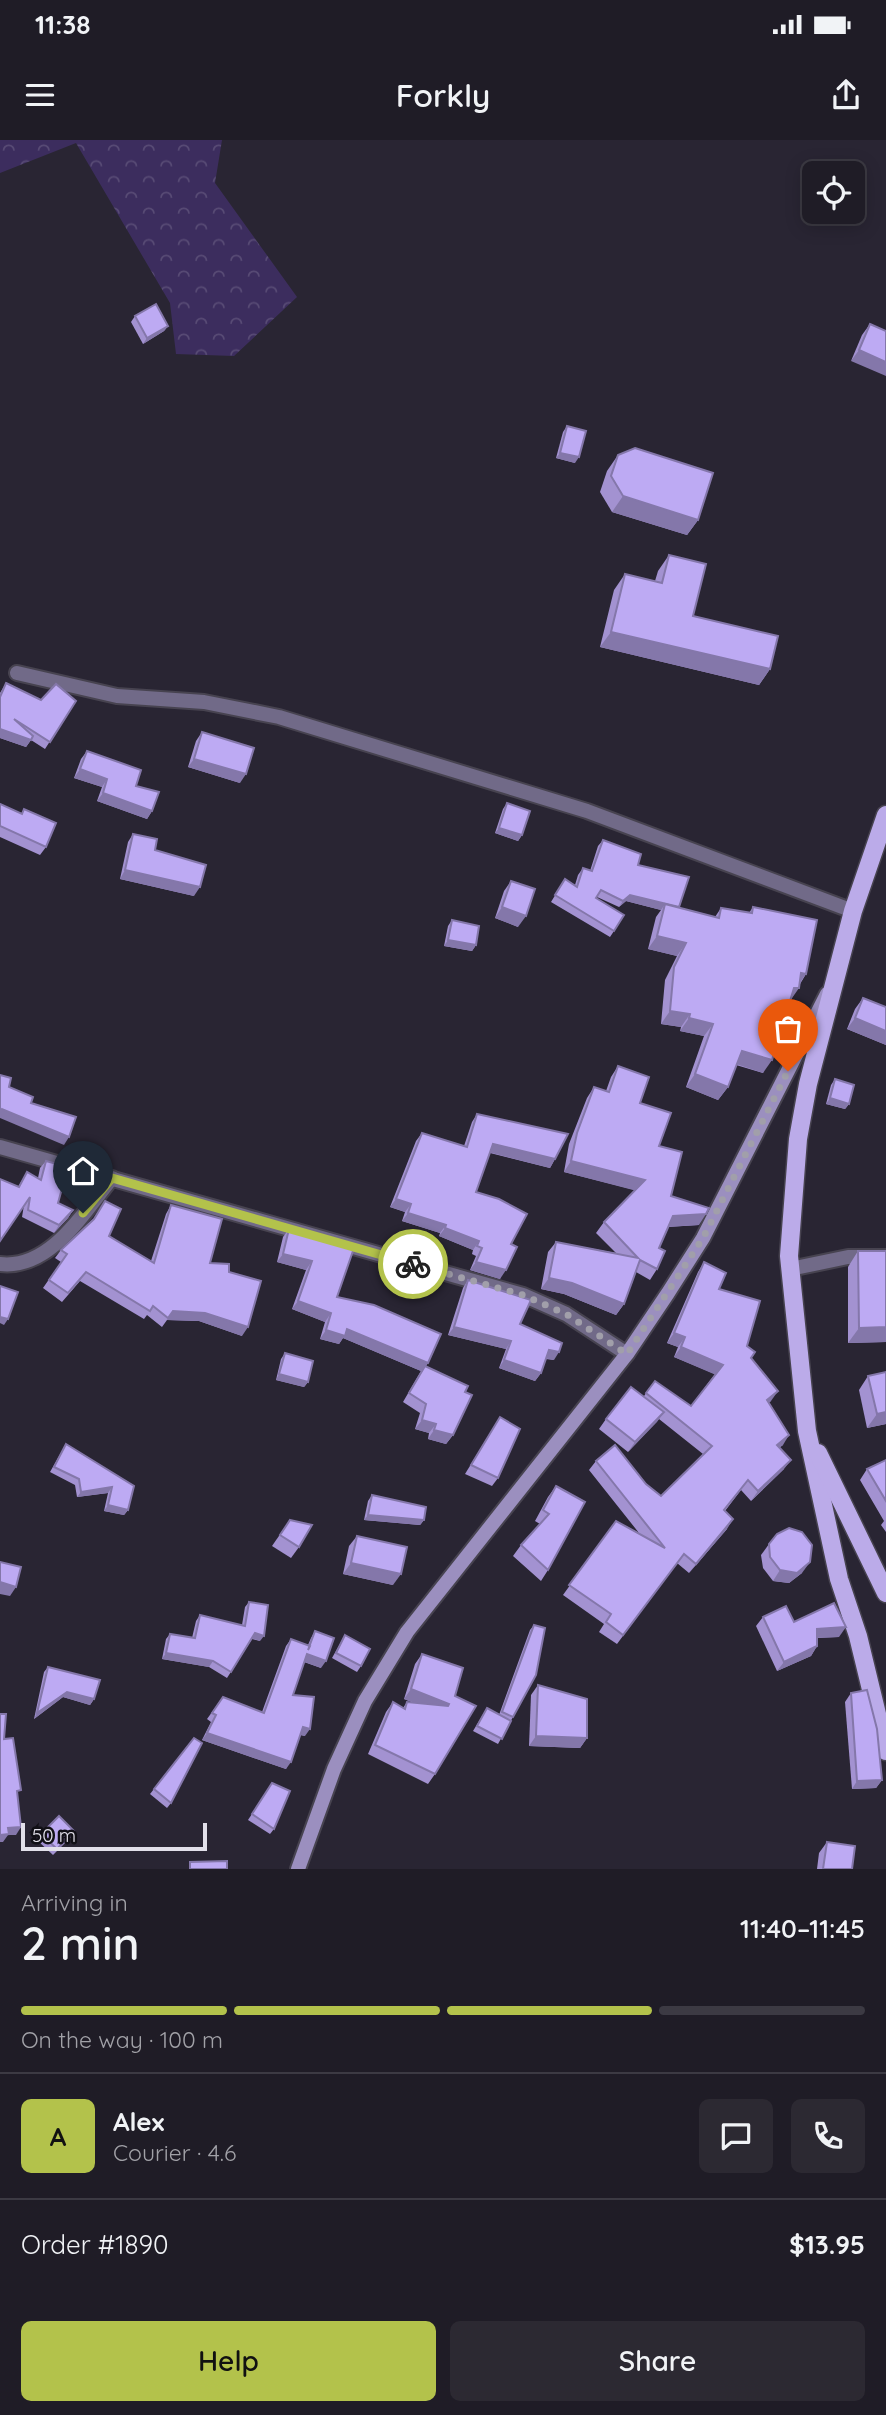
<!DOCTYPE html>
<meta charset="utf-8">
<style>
:root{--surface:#1f1c26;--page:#2c2932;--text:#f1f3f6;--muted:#a1a1a7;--line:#3c3a43;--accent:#b3c24b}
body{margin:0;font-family:Quicksand,sans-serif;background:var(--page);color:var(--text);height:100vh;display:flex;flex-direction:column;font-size:26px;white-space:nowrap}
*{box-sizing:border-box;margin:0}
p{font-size:23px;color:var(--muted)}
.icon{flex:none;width:38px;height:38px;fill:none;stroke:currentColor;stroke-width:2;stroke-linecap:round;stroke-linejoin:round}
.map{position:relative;height:1729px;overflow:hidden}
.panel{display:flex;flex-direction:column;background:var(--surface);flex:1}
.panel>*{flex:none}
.fabs{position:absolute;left:802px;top:21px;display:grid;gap:14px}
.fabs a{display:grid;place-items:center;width:63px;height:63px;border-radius:10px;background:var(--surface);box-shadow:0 4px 18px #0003,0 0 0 2px var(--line);font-size:35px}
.scale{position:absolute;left:21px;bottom:18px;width:186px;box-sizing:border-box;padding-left:7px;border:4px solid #e2e0ea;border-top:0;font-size:19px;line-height:24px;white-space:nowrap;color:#e2e0ea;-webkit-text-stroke:5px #111016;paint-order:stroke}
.pin{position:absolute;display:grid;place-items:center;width:60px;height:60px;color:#fff;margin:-72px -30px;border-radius:50% 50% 50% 0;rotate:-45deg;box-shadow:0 0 7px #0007}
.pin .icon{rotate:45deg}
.courier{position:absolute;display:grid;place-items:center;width:70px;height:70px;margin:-35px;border:5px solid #b3c24b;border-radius:50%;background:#fff;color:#222;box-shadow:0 2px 9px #0007}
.overview em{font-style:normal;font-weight:600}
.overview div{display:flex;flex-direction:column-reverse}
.overview{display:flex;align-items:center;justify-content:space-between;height:119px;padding:0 21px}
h1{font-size:46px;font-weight:600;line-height:52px}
.bar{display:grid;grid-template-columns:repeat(4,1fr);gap:10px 7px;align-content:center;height:84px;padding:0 21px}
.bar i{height:9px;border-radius:5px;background:var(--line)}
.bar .current{background:var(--accent)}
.bar p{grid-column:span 4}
.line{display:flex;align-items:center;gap:18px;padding:0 21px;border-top:2px solid var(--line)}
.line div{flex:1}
.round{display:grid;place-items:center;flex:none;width:74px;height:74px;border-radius:10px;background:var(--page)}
.button{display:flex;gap:14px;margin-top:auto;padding:14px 21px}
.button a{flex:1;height:80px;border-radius:10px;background:var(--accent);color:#111;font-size:28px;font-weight:600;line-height:80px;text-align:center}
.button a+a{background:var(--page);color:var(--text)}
.status{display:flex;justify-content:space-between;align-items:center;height:49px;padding:0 35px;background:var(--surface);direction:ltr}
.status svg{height:19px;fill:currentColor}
header{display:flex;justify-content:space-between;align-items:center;height:91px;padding:0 21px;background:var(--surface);font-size:32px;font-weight:600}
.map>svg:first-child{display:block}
.forest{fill:url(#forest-crowns)}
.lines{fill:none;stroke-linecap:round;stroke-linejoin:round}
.street-casing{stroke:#474350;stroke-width:18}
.secondary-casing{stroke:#474350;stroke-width:18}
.primary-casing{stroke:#474350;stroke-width:21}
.street{stroke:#716a88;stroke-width:14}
.secondary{stroke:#9b8fbf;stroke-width:14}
.primary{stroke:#bbabe9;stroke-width:18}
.wall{fill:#a392d1}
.shaded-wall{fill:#8477aa}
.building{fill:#bdaaf3;stroke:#8477aa;stroke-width:2}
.done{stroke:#a19faa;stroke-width:7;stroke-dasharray:0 12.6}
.route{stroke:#b3c24b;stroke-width:9}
</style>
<div class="status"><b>11:38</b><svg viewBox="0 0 49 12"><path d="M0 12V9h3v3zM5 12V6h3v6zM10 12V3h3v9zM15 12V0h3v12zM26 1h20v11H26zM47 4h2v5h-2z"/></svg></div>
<header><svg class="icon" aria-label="menu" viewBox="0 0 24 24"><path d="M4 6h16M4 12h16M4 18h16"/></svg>Forkly<svg class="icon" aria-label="share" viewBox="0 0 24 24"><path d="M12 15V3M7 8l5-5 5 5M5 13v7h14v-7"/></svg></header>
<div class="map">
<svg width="886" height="1729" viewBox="0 0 886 1729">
<defs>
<pattern id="forest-crowns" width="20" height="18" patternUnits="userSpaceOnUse" patternTransform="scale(1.75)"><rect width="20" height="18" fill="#3c2d5e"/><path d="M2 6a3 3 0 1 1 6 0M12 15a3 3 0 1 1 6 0" fill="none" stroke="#584b75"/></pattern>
</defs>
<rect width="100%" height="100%" fill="#292533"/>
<!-- forest -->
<path class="forest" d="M0,0H222L215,43L297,157L234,216L176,214L170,163L76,3L0,33Z"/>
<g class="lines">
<defs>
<g id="street">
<path d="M17,533L117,556L204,562L279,577L587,671L853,771"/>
<path d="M0,1007L523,1155L566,1174L627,1214"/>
<path d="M0,1124C50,1130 84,1072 112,1038"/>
<path d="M790,1129L848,1117H886"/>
</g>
<path id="secondary" d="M298,1729L334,1629L365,1561L407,1492L627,1214L668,1153L703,1098L827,854"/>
<g id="primary">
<path d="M886,675L853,771L808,944L798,999L789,1116L807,1291L839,1439L858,1496L886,1611"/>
<path d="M818,1313L886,1453"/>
</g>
</defs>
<!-- street casing -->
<use href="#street" class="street-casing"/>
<!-- secondary casing -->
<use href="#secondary" class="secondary-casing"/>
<!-- primary casing -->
<use href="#primary" class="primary-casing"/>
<!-- street -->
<use href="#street" class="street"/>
<!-- secondary -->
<use href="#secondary" class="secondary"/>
<!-- primary -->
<use href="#primary" class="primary"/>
</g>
<!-- wall -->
<g class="wall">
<path d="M135,176L168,186L164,191L143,204L131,182Z"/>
<path d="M870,184L886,191L851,221L862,195Z"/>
<path d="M567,286L575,323L556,318L563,292Z"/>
<path d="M618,315L698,380L687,395L612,372L600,352L607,331Z"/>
<path d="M669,415L693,476L770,529L759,545L600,507L614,450L625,434L655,441L658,431Z"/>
<path d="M6,543L41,560L76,561L45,609L31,600L26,607L0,598V553Z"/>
<path d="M202,592L240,643L188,627L196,601Z"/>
<path d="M87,611L152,671L147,679L97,661L102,647L74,638L81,619Z"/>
<path d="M507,663L522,695L518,701L495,693L503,669Z"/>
<path d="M0,664L21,674L24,669L46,707L40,715L0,697Z"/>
<path d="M133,694L155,710L194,756L120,739L128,702Z"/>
<path d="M603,700L638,725L678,768L715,777L721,768L749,773L753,767L806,834L790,861L763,933L736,925L728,947L718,960L686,947L704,896L680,891L681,887L661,884L665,840L677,816L648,809L656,777L661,770L626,761L619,767L597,757L596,758L614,791L610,797L551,762L565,739L575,745L578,735L583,728L590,731L598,706Z"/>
<path d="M511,741L518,787L495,778L504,751Z"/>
<path d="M452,780L476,805L472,811L444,806L448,786Z"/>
<path d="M863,858L886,867V905L847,889L855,869Z"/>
<path d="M618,926L640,963L659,1006L671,1056L699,1085L668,1087L659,1108L657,1129L650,1140L636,1132L624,1164L616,1175L564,1154L541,1149L548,1112L556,1102L616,1113L596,1093L604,1082L635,1050L564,1032L569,1004L587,958L594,947L606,951L611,937Z"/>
<path d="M835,939L849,964L845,969L826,964L831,945Z"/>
<path d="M477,974L555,1019L550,1028L490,1013L476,1052L511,1104L500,1139L470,1130L476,1116L472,1114L473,1110L439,1096L440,1093L402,1081L405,1072L390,1067L416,1001L422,993L464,1006L472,982Z"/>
<path d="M46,1021L58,1063L73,1070L68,1078L54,1093L22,1077L24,1065L18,1047L27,1032L38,1038L40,1028Z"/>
<path d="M171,1065L210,1123L229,1132L242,1196L199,1181L167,1180L162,1187L147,1175L144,1179L80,1141L62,1162L43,1148L61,1122L55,1118L61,1110L109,1096L151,1121L166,1074Z"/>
<path d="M289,1089L337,1157L428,1223L426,1226L465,1252L453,1295L446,1304L428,1299L429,1293L415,1289L420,1273L403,1262L421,1231L343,1198L339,1204L320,1199L325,1182L292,1169L306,1130L277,1122L283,1097Z"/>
<path d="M858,1111L886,1202L848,1203V1127Z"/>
<path d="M704,1122L719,1149L747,1206L751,1218L771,1261L768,1263L783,1305L780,1307L784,1329L751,1361L741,1350L725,1371L727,1389L689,1433L677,1423L617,1504L599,1492L604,1484L563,1455L616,1381L639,1393L589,1330L596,1321L646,1344L661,1356L703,1314L659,1279L628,1312L599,1289L606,1279L644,1256L655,1241L691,1266L715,1234L674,1217L678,1207L667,1203L698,1132Z"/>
<path d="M468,1140L520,1184L554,1220L546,1219L541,1233L535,1241L499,1228L506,1209L448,1195L463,1148Z"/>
<path d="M285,1213L308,1242L304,1247L276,1240L281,1219Z"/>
<path d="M868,1236L886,1284L867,1288L859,1250Z"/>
<path d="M500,1277L498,1338L492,1346L465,1334Z"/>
<path d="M66,1304L134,1346L128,1370L124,1375L104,1371L108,1353L77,1357L75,1345L50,1332Z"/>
<path d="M886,1320V1392L881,1385L884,1381L860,1340L867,1329Z"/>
<path d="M556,1346L548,1430L541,1441L513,1416L521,1405L540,1384L535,1381L548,1357Z"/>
<path d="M372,1355L424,1380L420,1385L364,1380L368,1361Z"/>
<path d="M290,1380L299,1407L291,1418L272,1406Z"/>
<path d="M357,1396L393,1445L343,1434L349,1406Z"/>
<path d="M769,1404L802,1433L789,1443L773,1441L763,1428L761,1415Z"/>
<path d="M249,1462L260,1501L252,1499L227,1538L209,1527L162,1519L166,1499L170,1494L192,1498L196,1481L200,1475L242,1485L245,1467Z"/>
<path d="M763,1477L794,1482L839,1497L817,1498V1506L811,1516L777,1531L756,1486Z"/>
<path d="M534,1485L513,1577L498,1604L473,1591L487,1568L499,1575L530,1490Z"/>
<path d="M315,1491L321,1528L304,1522L293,1555L305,1596L300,1595L286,1629L202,1600L211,1582L207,1579L223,1557L262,1572L286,1506L291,1499L308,1505L311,1498Z"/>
<path d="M345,1495L361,1526L357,1532L332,1518Z"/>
<path d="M422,1514L455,1556L435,1634L428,1644L368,1614L386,1572L393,1562L403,1568L407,1562L414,1563L404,1559L415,1524Z"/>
<path d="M48,1527L94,1559L90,1565L63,1557L34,1579L44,1532Z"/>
<path d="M538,1545L587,1598L580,1608L529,1606L531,1555Z"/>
<path d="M851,1553L882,1640L876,1648L852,1649L845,1562Z"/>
<path d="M272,1643L274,1689L270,1694L248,1680Z"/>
<path d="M154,1649L171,1663L167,1668L150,1654Z"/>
<path d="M41,1694L71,1697L53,1715L37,1700Z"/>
<path d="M827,1702L852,1729H817L819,1713Z"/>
</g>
<!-- shaded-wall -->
<g class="shaded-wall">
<path d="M168,186L164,191L143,204L147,198Z"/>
<path d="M859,210L886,222V236L851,221Z"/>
<path d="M560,313L579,317L575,323L556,318Z"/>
<path d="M623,356L698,380L687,395L612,372Z"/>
<path d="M611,492L770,529L759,545L600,507Z"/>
<path d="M0,589L31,600L26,607L0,598Z"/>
<path d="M194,619L246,634L240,643L188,627Z"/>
<path d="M80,629L107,639L102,647L74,638Z"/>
<path d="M103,653L152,671L147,679L97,661Z"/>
<path d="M499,688L522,695L518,701L495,693Z"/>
<path d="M125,730L200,747L194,756L120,739Z"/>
<path d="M630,755L679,767L665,764L661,770L626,761L619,767L623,761Z"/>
<path d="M502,767L526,776L518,787L495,778Z"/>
<path d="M657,796L686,803L677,816L648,809Z"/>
<path d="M448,800L476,805L472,811L444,806Z"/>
<path d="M801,833L806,834L797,847Z"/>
<path d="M794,848H799L790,861Z"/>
<path d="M670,871L690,874L681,887L661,884Z"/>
<path d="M689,878L713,884L704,896L680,891Z"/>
<path d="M855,878L886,891V905L847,889Z"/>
<path d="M742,911L772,920L763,933L733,923Z"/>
<path d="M695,934L728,947L718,960L686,947Z"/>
<path d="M830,958L849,964L845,969L826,964Z"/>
<path d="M2,969L69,997L64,1005L0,978V972Z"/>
<path d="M493,1004L555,1019L550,1028L488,1012Z"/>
<path d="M571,1021L645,1040L637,1051L564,1032Z"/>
<path d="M396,1059L411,1064L405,1072L390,1067Z"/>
<path d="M73,1070L68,1078L54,1093L59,1085Z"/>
<path d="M408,1073L446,1085L440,1093L402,1081Z"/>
<path d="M706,1074L699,1085L665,1087L673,1076Z"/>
<path d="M445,1088L479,1101L473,1110L439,1096Z"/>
<path d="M283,1114L312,1121L306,1130L277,1122Z"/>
<path d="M476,1122L506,1130L500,1139L470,1130Z"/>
<path d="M549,1138L572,1143L624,1164L616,1175L564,1154L541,1149Z"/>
<path d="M298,1161L331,1173L325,1182L292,1169Z"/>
<path d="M173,1171L205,1173L248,1187L242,1196L199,1181L167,1180Z"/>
<path d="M0,1177L8,1179L4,1185L0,1183Z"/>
<path d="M454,1187L511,1201L506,1209L448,1195Z"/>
<path d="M886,1187V1202L848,1203L859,1188Z"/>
<path d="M347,1189L428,1223L422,1232L425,1226L421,1231L343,1198L339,1204L320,1199L326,1190Z"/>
<path d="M674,1193L685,1197L678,1207L667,1203Z"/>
<path d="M681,1207L723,1225L716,1235L674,1217Z"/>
<path d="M549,1210L559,1212L554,1220L544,1218Z"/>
<path d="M504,1220L541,1233L535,1241L499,1228Z"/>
<path d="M279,1234L308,1242L304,1247L276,1240Z"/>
<path d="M778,1251L771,1261L760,1270L767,1260Z"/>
<path d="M664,1272L657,1282L628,1312L635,1302Z"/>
<path d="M886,1272V1284L867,1288L877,1274Z"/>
<path d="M422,1280L436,1284L429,1293L415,1289Z"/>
<path d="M434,1290L453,1295L446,1304L428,1299Z"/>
<path d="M789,1295L783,1305L771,1314L777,1305Z"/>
<path d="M791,1320L784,1329L751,1361L758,1351Z"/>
<path d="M112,1347L108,1353L77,1357L81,1352Z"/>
<path d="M108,1365L128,1370L124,1375L104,1371Z"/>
<path d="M368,1375L424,1380L420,1385L364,1380Z"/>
<path d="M733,1379L727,1389L689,1433L696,1424Z"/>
<path d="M810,1422L802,1433L789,1443L773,1441L780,1430Z"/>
<path d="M351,1423L401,1434L393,1445L343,1434Z"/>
<path d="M0,1442L16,1447L10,1456L0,1454Z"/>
<path d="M846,1487L839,1497L810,1498L817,1489Z"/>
<path d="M255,1493L264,1496L260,1501L251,1498Z"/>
<path d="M817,1506L811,1516L777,1531L784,1522Z"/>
<path d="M166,1513L213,1521L209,1527L162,1519Z"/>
<path d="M307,1514L326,1521L321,1528L302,1521Z"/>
<path d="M411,1549L449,1564L442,1573L404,1559Z"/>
<path d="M67,1552L94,1559L90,1565L63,1557L34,1579L37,1573Z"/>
<path d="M303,1587L310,1589L305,1596L298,1594Z"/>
<path d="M207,1593L291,1622L286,1629L202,1600Z"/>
<path d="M536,1596L587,1598L580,1608L529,1606Z"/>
<path d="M882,1640L876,1648L852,1649L857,1641Z"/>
<path d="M21,1687L16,1695H8L3,1702H0V1695L8,1688Z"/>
</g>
<!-- building -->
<g class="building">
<path d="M156,164L168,186L147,198L135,176Z"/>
<path d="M870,184L886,191V222L859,210Z"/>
<path d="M567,286L586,291L579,317L560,313Z"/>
<path d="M635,308L713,333L698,380L623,356L611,336L618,315Z"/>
<path d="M669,415L706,424L693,476L778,496L770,529L611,492L625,434L662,443Z"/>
<path d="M6,543L41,560L56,544L76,561L50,602L14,579L33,596L31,600L0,589V557Z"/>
<path d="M202,592L254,608L246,634L194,619Z"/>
<path d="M87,611L141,630L136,646L159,652L152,671L103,653L107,639L80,629Z"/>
<path d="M507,663L530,671L522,695L499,688Z"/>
<path d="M0,664L22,674L24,669L56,683L46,707L0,686Z"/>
<path d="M133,694L157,699L155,710L206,725L200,747L125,730Z"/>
<path d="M603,700L641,714L638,725L689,737L679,767L630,755L623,761L601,750L596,758L624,775L614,791L555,755L565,739L577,747L583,728L592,731Z"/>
<path d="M511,741L535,749L526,776L502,767Z"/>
<path d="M665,764L719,778L721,768L752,773L753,767L817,780L806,834L801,833L799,848H794L772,920L742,911L728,947L695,934L713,884L689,878L690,874L670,871L674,827L686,803L657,796Z"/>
<path d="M452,780L479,786L476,805L448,800Z"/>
<path d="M863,858L886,867V891L855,878Z"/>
<path d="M618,926L649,937L640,963L671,973L659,1006L682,1012L671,1056L709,1068L706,1074L673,1076L659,1108L665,1111L657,1129L640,1120L624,1164L572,1143L549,1138L556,1102L638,1118L604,1082L645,1040L571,1021L577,993L594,947L609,952Z"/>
<path d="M0,935L11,938L9,947L33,957L31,963L76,977L69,997L2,969L0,975Z"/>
<path d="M835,939L854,945L849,964L830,958Z"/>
<path d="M477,974L568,994L555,1019L493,1004L476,1052L499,1059L527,1074L511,1104L517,1107L506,1130L476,1122L482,1108L477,1106L479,1101L445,1088L446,1085L408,1073L411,1064L396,1059L422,993L467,1007Z"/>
<path d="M46,1021L68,1027L58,1063L73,1070L59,1085L28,1070L30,1057L0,1101V1039L19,1047L27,1032L41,1040Z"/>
<path d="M105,1061L121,1069L109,1096L154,1123L171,1065L222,1079L210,1123L229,1124V1132L261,1141L248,1187L205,1173L173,1171L168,1178L153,1166L150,1171L86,1132L68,1153L49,1140L67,1114L61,1110L94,1079Z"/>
<path d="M289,1089L354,1108L337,1157L374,1165L441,1194L428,1223L347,1189L345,1196L326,1190L331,1173L298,1161L312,1121L283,1114Z"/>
<path d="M858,1111H886V1187L859,1188Z"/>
<path d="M704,1122L726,1133L719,1149L760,1161L747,1206L755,1212L751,1218L778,1251L767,1260L789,1295L777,1305L791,1320L758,1351L748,1340L724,1370L733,1379L696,1424L684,1414L623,1495L606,1482L611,1474L569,1445L616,1381L665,1408L596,1321L615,1305L646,1344L661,1356L712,1306L646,1253L655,1241L691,1266L723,1225L681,1207L685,1197L674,1193Z"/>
<path d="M468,1140L531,1160L520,1184L562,1203L559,1212L549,1210L541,1233L504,1220L511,1201L454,1187Z"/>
<path d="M0,1146L18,1152L8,1179L0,1177Z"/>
<path d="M285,1213L313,1221L308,1242L279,1234Z"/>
<path d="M425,1226L468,1246L465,1252L472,1255L453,1295L434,1290L436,1284L422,1280L426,1264L409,1253Z"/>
<path d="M886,1232V1272L877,1274L868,1236Z"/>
<path d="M631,1247L664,1272L635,1302L606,1279Z"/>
<path d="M500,1277L520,1289L498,1338L471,1325Z"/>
<path d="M66,1304L134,1346L128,1370L108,1365L112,1347L81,1352L79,1339L54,1327Z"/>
<path d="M886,1320V1361L867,1329Z"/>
<path d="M556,1346L585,1362L548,1430L521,1405L549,1374L543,1370Z"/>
<path d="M372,1355L426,1367L424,1380L368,1375Z"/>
<path d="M290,1380L312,1385L299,1407L280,1395Z"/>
<path d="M789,1388L802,1392L812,1405L810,1422L797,1433L780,1430L770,1417L769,1404L777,1394Z"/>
<path d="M357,1396L407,1407L401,1434L351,1423Z"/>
<path d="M0,1422L21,1427L16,1447L0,1442Z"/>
<path d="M249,1462L268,1465L264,1496L255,1493L231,1532L213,1521L166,1513L170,1494L195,1498L200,1475L245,1486Z"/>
<path d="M834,1463L846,1487L817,1489V1506L784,1522L763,1477L786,1466L794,1482Z"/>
<path d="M534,1485L545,1488L536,1535L513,1577L502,1572Z"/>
<path d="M315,1491L334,1498L326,1521L307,1514L293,1555L314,1557L310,1589L303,1587L291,1622L207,1593L216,1575L212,1573L223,1557L264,1573L291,1499L310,1506L308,1510Z"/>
<path d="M345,1495L370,1509L361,1526L336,1513Z"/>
<path d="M422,1514L463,1528L455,1556L476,1566L435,1634L375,1605L393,1562L405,1569L407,1562L448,1566L449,1564L411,1549Z"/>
<path d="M48,1527L100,1540L94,1559L67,1552L37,1573Z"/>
<path d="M538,1545L587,1559V1598L536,1596Z"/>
<path d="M867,1550L877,1589L882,1640L857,1641L851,1553Z"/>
<path d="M487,1568L511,1581L502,1599L477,1586Z"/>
<path d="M0,1574H6L4,1599L13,1598L21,1650L17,1651L21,1687L8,1688L9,1694L0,1695Z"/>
<path d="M194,1598L202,1603L171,1663L154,1649Z"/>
<path d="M272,1643L290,1651L274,1689L252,1674Z"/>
<path d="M59,1676L74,1691L57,1709L41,1694Z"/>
<path d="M827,1702L855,1706L852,1729H823Z"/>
<path d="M227,1721V1729H190V1722Z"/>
</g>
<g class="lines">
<!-- done -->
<path class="done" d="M413,1124L523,1155L566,1174L627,1214L703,1098L788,931"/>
<!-- route -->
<path class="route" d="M83,1073L112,1038L413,1124"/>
</g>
</svg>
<div class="fabs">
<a><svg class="icon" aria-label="locate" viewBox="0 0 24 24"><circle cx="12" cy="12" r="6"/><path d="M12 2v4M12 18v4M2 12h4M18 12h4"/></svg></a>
</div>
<div class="scale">50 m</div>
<div class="pin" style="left:788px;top:931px;background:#ea580c"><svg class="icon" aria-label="bag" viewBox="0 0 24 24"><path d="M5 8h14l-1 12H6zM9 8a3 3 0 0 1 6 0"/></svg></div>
<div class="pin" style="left:83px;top:1073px;background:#1f2937"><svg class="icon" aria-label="home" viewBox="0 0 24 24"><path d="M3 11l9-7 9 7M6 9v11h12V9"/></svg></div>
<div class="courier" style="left:413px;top:1124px"><svg class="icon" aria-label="bike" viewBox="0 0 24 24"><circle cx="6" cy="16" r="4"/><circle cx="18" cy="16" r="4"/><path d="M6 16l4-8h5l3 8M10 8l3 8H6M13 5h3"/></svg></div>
</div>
<section class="panel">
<div class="overview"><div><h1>2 min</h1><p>Arriving in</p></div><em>11:40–11:45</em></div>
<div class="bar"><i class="current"></i><i class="current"></i><i class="current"></i><i></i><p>On the way · 100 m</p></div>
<div class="line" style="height:126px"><b class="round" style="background:var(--accent);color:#111">A</b><div><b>Alex</b><p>Courier · 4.6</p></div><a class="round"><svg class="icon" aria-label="chat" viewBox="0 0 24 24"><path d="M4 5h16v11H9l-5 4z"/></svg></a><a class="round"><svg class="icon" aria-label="phone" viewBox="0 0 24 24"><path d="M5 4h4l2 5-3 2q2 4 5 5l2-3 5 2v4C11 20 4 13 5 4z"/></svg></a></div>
<div class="line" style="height:91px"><div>Order #1890</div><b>$13.95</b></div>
<div class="button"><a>Help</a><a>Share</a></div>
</section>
